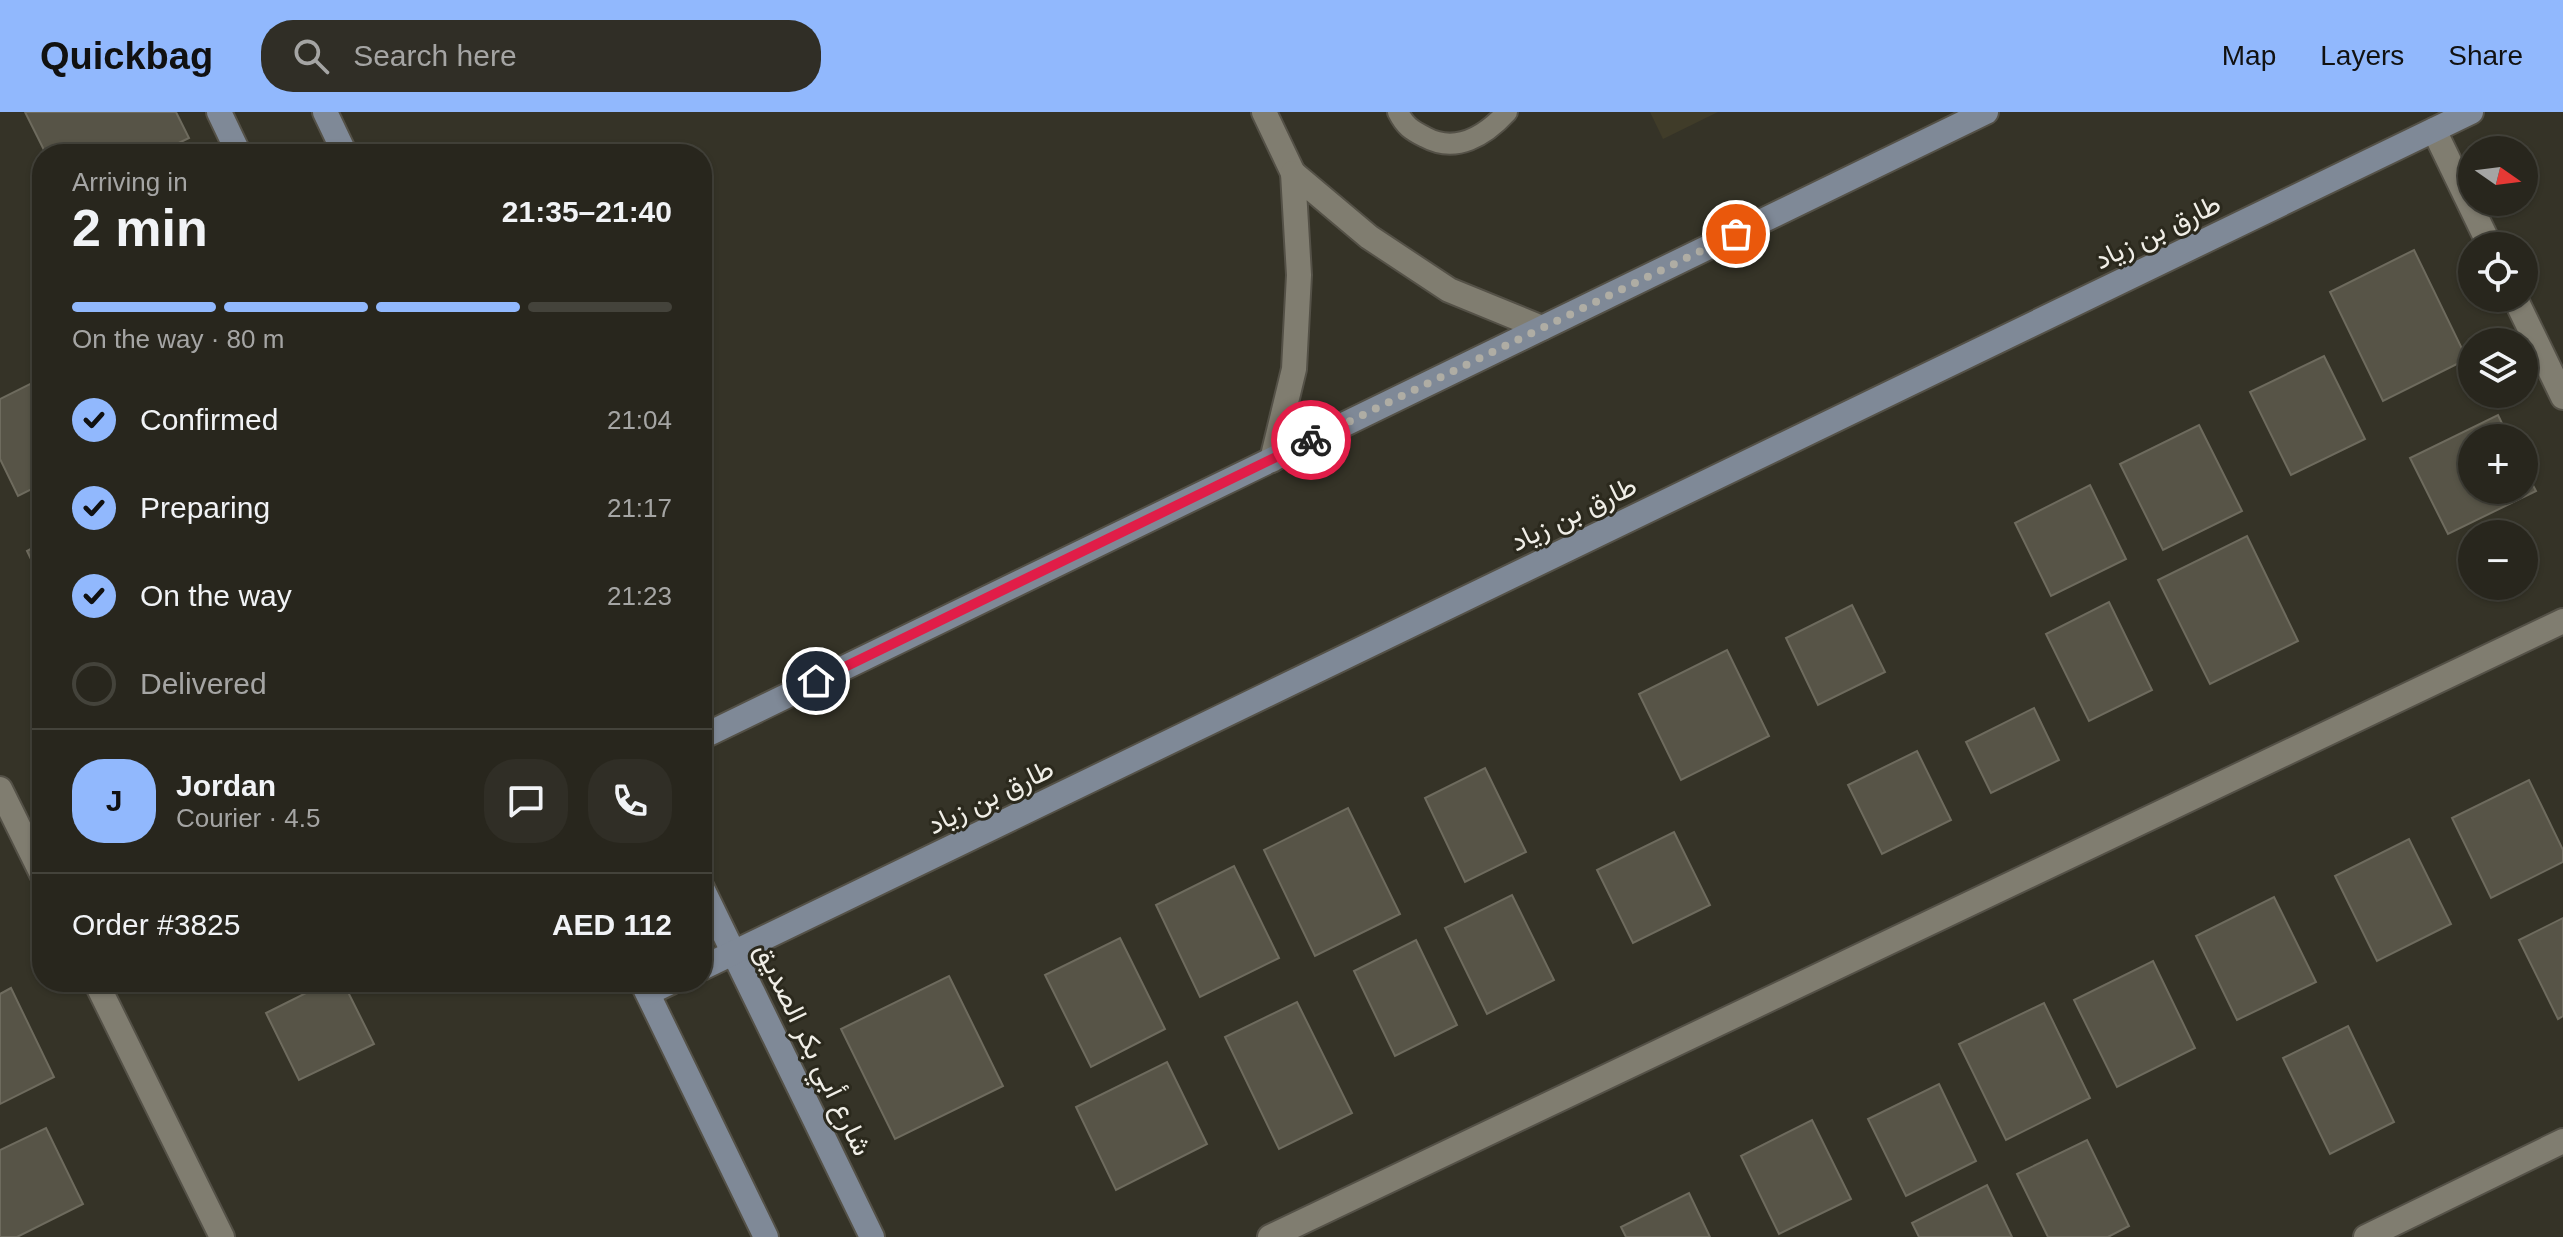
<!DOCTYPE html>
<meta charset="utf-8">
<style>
:root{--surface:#28261d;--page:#302e26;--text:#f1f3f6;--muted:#a5a5a4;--line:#44433b;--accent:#91b8fd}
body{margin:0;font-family:Helvetica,Vazirmatn,sans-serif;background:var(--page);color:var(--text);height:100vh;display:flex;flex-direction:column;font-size:30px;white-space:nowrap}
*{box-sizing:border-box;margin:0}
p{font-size:26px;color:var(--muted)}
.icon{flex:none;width:44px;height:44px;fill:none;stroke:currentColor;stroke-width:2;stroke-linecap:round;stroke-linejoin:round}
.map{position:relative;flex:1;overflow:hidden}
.drawer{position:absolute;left:32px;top:32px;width:680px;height:848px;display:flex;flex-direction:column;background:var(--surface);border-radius:32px;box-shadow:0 2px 6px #0004,0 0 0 2px var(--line)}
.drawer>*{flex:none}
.needle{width:52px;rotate:104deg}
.tools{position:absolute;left:2458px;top:24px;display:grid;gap:16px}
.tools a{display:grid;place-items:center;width:80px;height:80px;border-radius:50%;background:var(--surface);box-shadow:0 2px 6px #0004,0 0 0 2px var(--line);font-size:40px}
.pin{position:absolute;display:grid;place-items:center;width:68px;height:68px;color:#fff;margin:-34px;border:4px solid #fff;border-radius:50%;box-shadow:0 2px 8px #0007}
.courier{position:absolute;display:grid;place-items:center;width:80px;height:80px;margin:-40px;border:6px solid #e11d48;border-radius:50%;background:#fff;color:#222;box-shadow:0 2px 10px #0007}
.headline em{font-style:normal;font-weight:800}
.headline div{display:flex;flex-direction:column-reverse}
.headline{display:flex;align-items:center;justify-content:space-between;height:136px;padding:0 40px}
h1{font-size:52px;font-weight:800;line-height:60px}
.bar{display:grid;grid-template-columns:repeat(4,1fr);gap:12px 8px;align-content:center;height:96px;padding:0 40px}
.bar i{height:10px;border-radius:6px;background:var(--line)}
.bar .selected{background:var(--accent)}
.bar p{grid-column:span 4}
.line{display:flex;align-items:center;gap:20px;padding:0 40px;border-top:2px solid var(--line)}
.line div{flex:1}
.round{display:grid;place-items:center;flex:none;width:84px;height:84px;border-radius:32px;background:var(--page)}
ol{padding:0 40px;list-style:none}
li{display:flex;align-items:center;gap:24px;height:88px}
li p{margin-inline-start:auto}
li .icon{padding:8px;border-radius:50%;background:var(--accent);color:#111;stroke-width:4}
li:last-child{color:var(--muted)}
li i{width:44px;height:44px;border:4px solid var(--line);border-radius:50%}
header{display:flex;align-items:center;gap:48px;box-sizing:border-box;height:112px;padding:0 40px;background:var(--accent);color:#111}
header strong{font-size:38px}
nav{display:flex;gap:44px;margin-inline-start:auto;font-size:28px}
.search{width:560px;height:72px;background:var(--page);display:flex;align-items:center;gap:20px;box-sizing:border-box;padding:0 28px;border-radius:32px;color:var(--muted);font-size:30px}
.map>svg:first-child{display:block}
.built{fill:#403c29}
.building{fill:#575447;stroke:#6e6b5e;stroke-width:2}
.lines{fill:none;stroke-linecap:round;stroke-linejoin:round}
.lane-casing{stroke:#545147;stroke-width:24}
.street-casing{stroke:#545147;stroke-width:28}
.secondary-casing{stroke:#545147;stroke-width:28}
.lane{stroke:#807d70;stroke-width:20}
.street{stroke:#807d70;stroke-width:24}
.secondary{stroke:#7f8997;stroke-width:24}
.done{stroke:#afada4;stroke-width:8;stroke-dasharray:0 14.4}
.route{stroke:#e11d48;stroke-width:10}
.labels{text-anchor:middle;stroke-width:6;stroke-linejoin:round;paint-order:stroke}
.street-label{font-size:28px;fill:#f0eee7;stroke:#2b291d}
</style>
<header>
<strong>Quickbag</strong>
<div class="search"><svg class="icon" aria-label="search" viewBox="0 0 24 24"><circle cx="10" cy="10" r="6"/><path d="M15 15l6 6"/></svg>Search here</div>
<nav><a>Map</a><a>Layers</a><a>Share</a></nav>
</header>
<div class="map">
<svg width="2563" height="1125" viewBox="0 0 2563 1125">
<rect width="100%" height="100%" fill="#353327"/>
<!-- built -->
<path class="built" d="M1650,0H1718L1663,27Z"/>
<!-- building -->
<g class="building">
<path d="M25,0H176L189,26L156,42H46Z"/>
<path d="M2414,138L2467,247L2383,289L2330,180Z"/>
<path d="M2324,244L2365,327L2291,363L2250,280Z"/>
<path d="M42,266V372L18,384L0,347V287Z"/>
<path d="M2498,303L2509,326H2472V378H2524V356L2536,379L2448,422L2410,346Z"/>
<path d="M2199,313L2242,399L2163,438L2120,352Z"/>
<path d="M2090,373L2126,447L2051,484L2015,411Z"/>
<path d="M2247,424L2298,529L2210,572L2158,468Z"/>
<path d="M42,431V470L27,439Z"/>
<path d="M2109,490L2152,578L2089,609L2046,522Z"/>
<path d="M1852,493L1885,560L1818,593L1786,526Z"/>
<path d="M1727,538L1769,624L1681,668L1639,582Z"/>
<path d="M2034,596L2059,648L1991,681L1966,630Z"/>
<path d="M1917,639L1951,708L1882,742L1848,673Z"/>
<path d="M1485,656L1526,740L1465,770L1425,686Z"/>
<path d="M2529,668L2563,738V750L2491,786L2452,706Z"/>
<path d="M1348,696L1400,802L1315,844L1264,738Z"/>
<path d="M1674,720L1710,793L1633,831L1597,758Z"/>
<path d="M2409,727L2451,812L2377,849L2335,764Z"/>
<path d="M1234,754L1279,846L1200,885L1156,793Z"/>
<path d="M1512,783L1554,868L1487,902L1445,816Z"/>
<path d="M2274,785L2316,870L2237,908L2196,824Z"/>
<path d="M2563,806V904L2558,907L2519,828Z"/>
<path d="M1120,826L1165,917L1091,955L1045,863Z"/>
<path d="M1416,828L1457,913L1395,944L1354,859Z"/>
<path d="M2153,849L2195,936L2117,975L2074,888Z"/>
<path d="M949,864L1003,974L895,1027L841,917Z"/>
<path d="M328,870H343L374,932L299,968L266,901Z"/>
<path d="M11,876L54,965L0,992V882Z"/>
<path d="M1297,890L1352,1001L1279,1037L1225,925Z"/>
<path d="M2044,891L2090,986L2006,1028L1959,932Z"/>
<path d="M2348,914L2394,1010L2330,1042L2283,946Z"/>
<path d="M1167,950L1207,1032L1116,1078L1076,995Z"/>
<path d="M1939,972L1976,1049L1906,1084L1868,1007Z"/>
<path d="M1812,1008L1851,1087L1779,1122L1741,1044Z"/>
<path d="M46,1016L83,1092L17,1125H0V1038Z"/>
<path d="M2087,1028L2129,1114L2108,1125H2048L2017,1062Z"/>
<path d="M1987,1073L2012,1125H1919L1912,1111Z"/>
<path d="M1689,1081L1710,1125H1626L1621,1115Z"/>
</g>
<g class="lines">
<defs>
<path id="lane" d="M1398,0C1405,14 1411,18 1425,25C1456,42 1485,24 1507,0"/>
<g id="street">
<path d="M1264,0L1293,61"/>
<path d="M2434,18L2490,134"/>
<path d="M2515,186L2563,285"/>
<path d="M1272,348L1294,257L1299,163L1293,61L1369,125L1449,178L1542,216"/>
<path d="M0,677L42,762"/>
<path d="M96,870L222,1125"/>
<path d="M1270,1125L2563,509"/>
<path d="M2366,1125L2563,1029"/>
</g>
<g id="secondary">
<path d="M219,0L239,42"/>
<path d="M325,0L345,42"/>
<path d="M702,625L1986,0"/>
<path d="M702,776L872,1125"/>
<path d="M702,856L2471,0"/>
<path d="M642,870L766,1125"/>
<path d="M648,881L671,870"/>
</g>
</defs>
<!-- lane casing -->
<use href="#lane" class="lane-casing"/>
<!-- street casing -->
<use href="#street" class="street-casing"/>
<!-- secondary casing -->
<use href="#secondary" class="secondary-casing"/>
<!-- lane -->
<use href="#lane" class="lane"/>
<!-- street -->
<use href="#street" class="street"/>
<!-- secondary -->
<use href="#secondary" class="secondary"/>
</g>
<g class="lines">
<!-- done -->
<path class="done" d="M1311,328L1736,122"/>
<!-- route -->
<path class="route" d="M816,569L1311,328"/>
</g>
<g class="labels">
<!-- street labels -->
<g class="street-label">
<text transform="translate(2157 119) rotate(-26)" y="10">طارق بن زياد</text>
<text transform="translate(1573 401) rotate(-26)" y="10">طارق بن زياد</text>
<text transform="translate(990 684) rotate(-26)" y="10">طارق بن زياد</text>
<text transform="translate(814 937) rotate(64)" y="10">شارع أبي بكر الصديق</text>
</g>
</g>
</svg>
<div class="tools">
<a><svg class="needle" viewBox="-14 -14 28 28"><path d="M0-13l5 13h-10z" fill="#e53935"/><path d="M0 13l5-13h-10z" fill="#a5a5a4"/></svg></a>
<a><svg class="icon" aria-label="locate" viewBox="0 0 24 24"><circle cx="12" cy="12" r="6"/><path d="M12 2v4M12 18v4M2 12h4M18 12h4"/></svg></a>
<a><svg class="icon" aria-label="layers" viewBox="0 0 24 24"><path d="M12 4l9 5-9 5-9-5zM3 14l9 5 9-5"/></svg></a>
<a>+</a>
<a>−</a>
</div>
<div class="pin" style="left:1736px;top:122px;background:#ea580c"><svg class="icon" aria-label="bag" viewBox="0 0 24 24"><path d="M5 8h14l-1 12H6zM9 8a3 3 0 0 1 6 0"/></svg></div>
<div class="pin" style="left:816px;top:569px;background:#1f2937"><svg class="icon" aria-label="home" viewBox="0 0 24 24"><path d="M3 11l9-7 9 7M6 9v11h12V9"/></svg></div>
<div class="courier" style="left:1311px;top:328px"><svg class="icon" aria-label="bike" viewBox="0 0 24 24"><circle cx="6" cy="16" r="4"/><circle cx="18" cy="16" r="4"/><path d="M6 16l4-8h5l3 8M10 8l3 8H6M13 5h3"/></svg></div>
<section class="drawer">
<div class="headline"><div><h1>2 min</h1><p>Arriving in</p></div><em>21:35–21:40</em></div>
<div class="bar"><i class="selected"></i><i class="selected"></i><i class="selected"></i><i></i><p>On the way · 80 m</p></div>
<ol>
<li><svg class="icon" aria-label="check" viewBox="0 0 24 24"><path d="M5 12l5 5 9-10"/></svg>Confirmed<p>21:04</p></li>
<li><svg class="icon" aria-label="check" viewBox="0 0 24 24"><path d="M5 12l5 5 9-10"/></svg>Preparing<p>21:17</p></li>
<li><svg class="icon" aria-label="check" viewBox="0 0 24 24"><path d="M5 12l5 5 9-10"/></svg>On the way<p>21:23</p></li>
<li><i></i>Delivered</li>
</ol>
<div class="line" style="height:144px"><b class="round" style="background:var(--accent);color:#111">J</b><div><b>Jordan</b><p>Courier · 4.5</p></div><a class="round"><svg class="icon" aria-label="chat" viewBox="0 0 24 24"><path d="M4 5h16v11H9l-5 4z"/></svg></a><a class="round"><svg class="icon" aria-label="phone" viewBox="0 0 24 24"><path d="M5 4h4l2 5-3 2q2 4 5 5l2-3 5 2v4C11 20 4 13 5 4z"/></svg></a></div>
<div class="line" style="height:104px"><div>Order #3825</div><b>AED 112</b></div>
</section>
</div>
